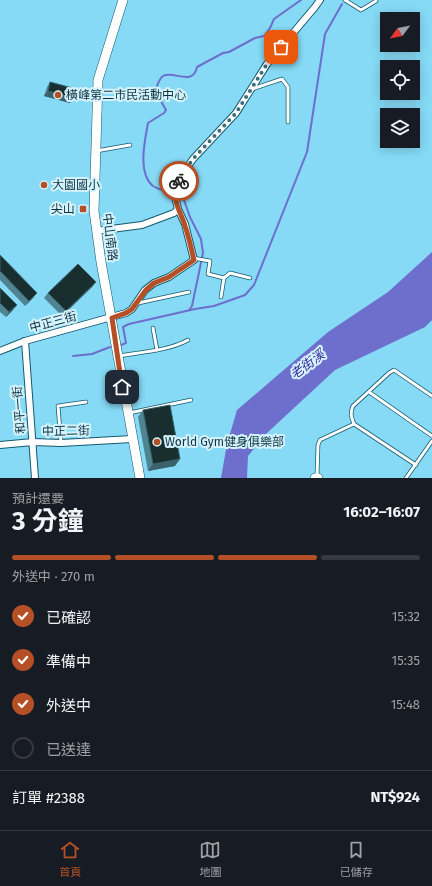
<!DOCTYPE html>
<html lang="zh-TW">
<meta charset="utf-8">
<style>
:root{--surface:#171b24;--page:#20242c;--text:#f1f3f6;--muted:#9ea1a6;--line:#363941;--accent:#b54f25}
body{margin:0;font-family:"Fira Sans","Noto Sans TC",sans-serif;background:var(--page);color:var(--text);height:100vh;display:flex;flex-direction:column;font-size:15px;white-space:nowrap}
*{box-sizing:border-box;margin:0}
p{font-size:13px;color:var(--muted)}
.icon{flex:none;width:22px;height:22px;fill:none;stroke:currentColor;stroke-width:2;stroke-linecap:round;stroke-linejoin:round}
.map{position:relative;height:478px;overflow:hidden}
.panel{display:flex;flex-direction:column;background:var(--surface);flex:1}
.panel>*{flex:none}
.needle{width:26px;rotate:238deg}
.tools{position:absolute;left:380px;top:12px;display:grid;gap:8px}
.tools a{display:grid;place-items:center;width:40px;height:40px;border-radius:0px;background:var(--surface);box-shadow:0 2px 10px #0003;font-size:20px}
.pin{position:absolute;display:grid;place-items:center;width:34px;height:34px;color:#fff;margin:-17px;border-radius:8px;box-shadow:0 2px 6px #0006}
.courier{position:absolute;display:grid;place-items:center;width:40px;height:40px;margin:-20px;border:3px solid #b54f25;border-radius:50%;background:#fff;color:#222;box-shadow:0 1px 5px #0007}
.headline em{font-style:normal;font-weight:700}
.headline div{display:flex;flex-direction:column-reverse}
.headline{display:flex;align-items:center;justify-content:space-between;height:68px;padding:0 12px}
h1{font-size:26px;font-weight:700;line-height:30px}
.bar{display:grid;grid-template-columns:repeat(4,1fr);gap:6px 4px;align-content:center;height:48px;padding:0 12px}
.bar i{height:5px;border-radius:3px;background:var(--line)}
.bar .selected{background:var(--accent)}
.bar p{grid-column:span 4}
.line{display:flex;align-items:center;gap:10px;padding:0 12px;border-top:1px solid var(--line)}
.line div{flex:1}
ol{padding:0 12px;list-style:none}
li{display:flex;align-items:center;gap:12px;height:44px}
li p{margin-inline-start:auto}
li .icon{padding:4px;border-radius:50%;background:var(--accent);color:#fff;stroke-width:4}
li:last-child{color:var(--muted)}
li i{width:22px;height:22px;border:2px solid var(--line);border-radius:50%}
.tabs{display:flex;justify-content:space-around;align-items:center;height:56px;border-top:1px solid var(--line);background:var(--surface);font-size:11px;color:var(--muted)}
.tabs a{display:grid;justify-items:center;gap:2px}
.tabs .selected{color:var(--accent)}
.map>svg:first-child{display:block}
.water{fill:#6e6ecd}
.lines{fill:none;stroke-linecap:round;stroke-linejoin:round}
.stream{stroke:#6e6ecd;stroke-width:2}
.lane-casing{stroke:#145a6d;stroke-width:4.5}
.street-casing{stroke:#145a6d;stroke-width:8}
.secondary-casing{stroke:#145a6d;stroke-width:10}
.lane{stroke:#fff;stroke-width:3}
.street{stroke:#fff;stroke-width:6}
.secondary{stroke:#fff;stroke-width:9}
.wall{fill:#4f8492}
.shaded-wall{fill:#39626b}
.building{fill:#182e2f;stroke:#39626b}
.done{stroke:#396e7f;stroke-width:4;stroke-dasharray:0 7.2}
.route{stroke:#b54f25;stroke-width:5}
.poi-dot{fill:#b54f25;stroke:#d4f3fe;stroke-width:1.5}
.labels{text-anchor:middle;stroke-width:4;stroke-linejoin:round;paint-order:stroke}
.poi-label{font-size:12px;fill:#10343f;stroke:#d4f3fe;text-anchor:start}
.street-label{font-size:12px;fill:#10343f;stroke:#d4f3fe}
.water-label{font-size:13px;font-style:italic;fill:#392898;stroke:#d4f3fe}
</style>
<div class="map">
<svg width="432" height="478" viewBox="0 0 432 478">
<rect width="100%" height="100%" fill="#86daf6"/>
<!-- water -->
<path class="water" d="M432,252V320L425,327L335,370L267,433L248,456L247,478H221L227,444L237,410L328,332L388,292Z"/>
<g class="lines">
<!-- stream -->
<g class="stream">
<path d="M170,192C164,191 158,189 153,186C137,173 145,140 148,123L164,113L166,110L155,91C157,86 159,79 163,76C173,70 193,87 197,67L223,53L229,52L255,38L264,36L270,28L274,19L301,0"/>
<path d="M179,194L184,200L190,217L201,239L203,253L192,306L189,310"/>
<path d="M121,345L126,343L123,327L129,324L195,309L214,306L245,295L254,285L307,152L325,34L342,4"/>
<path d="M73,356L92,354L110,347"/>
</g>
<defs>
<g id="lane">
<path d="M345,0L361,10L376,1"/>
<path d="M252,89L282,79L288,87V122"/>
<path d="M96,151L130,145"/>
<path d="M193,258L210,261L208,274L224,278L230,273L250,278"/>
<path d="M221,297L224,278"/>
<path d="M138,303L189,292"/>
<path d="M153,328L157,350"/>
<path d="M118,356C141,352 168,351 188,340"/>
<path d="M369,392L432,436"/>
<path d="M129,413L191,400"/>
<path d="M354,424C351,417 350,413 353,406L389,373L394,370L432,396"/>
<path d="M354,424L416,465"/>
<path d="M61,443L58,406L86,402"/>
<path d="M317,476L318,445L320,440L354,424"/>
<path d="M406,478L432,441"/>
</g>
<g id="street">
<path d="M96,231L142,225L174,213L178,209"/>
<path d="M25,341L35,478"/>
<path d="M0,351L25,341L126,313L132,309L145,290L154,283L169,277L194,260L185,224L178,209L175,197L178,184L185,170L193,159L236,113L267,64L315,7L320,0"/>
<path d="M0,445L33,442L61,443L132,439"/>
</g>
<g id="secondary">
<path d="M123,0L98,80L94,211L101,262L140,478"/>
<path d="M315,478H318"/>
</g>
</defs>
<!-- lane casing -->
<use href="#lane" class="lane-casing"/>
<!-- street casing -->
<use href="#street" class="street-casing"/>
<!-- secondary casing -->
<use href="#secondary" class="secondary-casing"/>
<!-- lane -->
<use href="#lane" class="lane"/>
<!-- street -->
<use href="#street" class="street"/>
<!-- secondary -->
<use href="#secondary" class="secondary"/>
</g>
<!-- wall -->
<g class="wall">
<path d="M50,82L70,103L44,96L47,87Z"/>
<path d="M0,255L33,298L25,306L0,280Z"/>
<path d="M96,282L92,287L62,316L44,298L48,293Z"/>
<path d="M0,288L13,310L6,317L0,312Z"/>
<path d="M143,410L175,466L148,471L138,417Z"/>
</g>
<!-- shaded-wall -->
<g class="shaded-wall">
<path d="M48,91L74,98L70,103L44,96Z"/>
<path d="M96,282L92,287L62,316L66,311Z"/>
<path d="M37,293L33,298L25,306L29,301Z"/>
<path d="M17,305L13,310L6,317L9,312Z"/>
<path d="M180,459L175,466L148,471L153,464Z"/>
</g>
<!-- building -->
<g class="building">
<path d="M50,82L76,89L74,98L48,91Z"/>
<path d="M0,255L37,293L29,301L0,271Z"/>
<path d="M78,264L96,282L66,311L48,293Z"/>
<path d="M0,288L17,305L9,312L0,303Z"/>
<path d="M170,405L180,459L153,464L143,410Z"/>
</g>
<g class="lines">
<!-- done -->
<path class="done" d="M179,181L185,170L193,159L236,113L267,64L281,47"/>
<!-- route -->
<path class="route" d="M122,387L112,318L126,313L132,309L146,290L154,283L169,277L194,260C191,248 189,237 185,226C180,209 170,200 179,181"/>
</g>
<!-- markers -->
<g class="poi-dot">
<circle cx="58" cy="95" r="4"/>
<circle cx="44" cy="185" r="4"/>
<rect x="79" y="205" width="8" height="8" rx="2"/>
<circle cx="157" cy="442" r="4"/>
</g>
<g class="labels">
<!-- poi labels -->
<g class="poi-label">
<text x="66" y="99">橫峰第二市民活動中心</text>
<text x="52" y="189">大園國小</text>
<text x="75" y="213" text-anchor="end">尖山</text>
<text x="165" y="446">World Gym健身俱樂部</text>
</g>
<!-- street labels -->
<g class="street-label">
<text transform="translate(110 237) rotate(83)" y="4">中山南路</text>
<text transform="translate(53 322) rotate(-15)" y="4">中正三街</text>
<text transform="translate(19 410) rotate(-95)" y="4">和平一街</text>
<text transform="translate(66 431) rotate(-1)" y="4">中正二街</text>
</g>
<!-- water labels -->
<g class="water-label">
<text transform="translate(307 364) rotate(-37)" y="5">老街溪</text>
</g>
</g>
</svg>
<div class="tools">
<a><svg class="needle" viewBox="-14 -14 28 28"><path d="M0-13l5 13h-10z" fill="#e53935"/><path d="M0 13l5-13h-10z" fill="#9ea1a6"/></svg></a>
<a><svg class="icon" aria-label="locate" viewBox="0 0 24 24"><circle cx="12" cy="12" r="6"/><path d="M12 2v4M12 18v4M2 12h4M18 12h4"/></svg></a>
<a><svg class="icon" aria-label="layers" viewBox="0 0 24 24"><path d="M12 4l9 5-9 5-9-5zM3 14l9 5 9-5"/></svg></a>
</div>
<div class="pin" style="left:281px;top:47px;background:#ea580c"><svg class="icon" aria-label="bag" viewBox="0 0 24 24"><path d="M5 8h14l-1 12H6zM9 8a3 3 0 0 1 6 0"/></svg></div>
<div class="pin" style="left:122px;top:387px;background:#1f2937"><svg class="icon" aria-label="home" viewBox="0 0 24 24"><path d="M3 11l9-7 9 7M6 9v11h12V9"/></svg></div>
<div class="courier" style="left:179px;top:181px"><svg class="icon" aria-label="bike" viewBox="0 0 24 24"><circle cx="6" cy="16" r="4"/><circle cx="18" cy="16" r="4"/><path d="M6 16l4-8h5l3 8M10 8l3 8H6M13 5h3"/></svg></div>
</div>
<section class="panel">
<div class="headline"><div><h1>3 分鐘</h1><p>預計還要</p></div><em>16:02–16:07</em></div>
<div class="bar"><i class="selected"></i><i class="selected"></i><i class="selected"></i><i></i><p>外送中 · 270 m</p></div>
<ol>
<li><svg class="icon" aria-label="check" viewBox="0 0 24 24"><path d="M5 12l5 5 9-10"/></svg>已確認<p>15:32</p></li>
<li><svg class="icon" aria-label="check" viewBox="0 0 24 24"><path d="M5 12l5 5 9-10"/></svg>準備中<p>15:35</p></li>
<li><svg class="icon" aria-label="check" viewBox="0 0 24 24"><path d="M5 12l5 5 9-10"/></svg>外送中<p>15:48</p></li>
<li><i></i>已送達</li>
</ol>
<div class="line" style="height:52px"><div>訂單 #2388</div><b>NT$924</b></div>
</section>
<nav class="tabs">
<a class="selected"><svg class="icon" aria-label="home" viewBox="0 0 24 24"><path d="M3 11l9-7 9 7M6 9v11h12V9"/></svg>首頁</a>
<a><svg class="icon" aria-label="map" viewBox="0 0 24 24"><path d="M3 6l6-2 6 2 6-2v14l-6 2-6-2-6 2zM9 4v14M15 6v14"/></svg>地圖</a>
<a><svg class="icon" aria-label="saved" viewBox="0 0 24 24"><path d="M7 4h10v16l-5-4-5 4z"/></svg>已儲存</a>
</nav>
